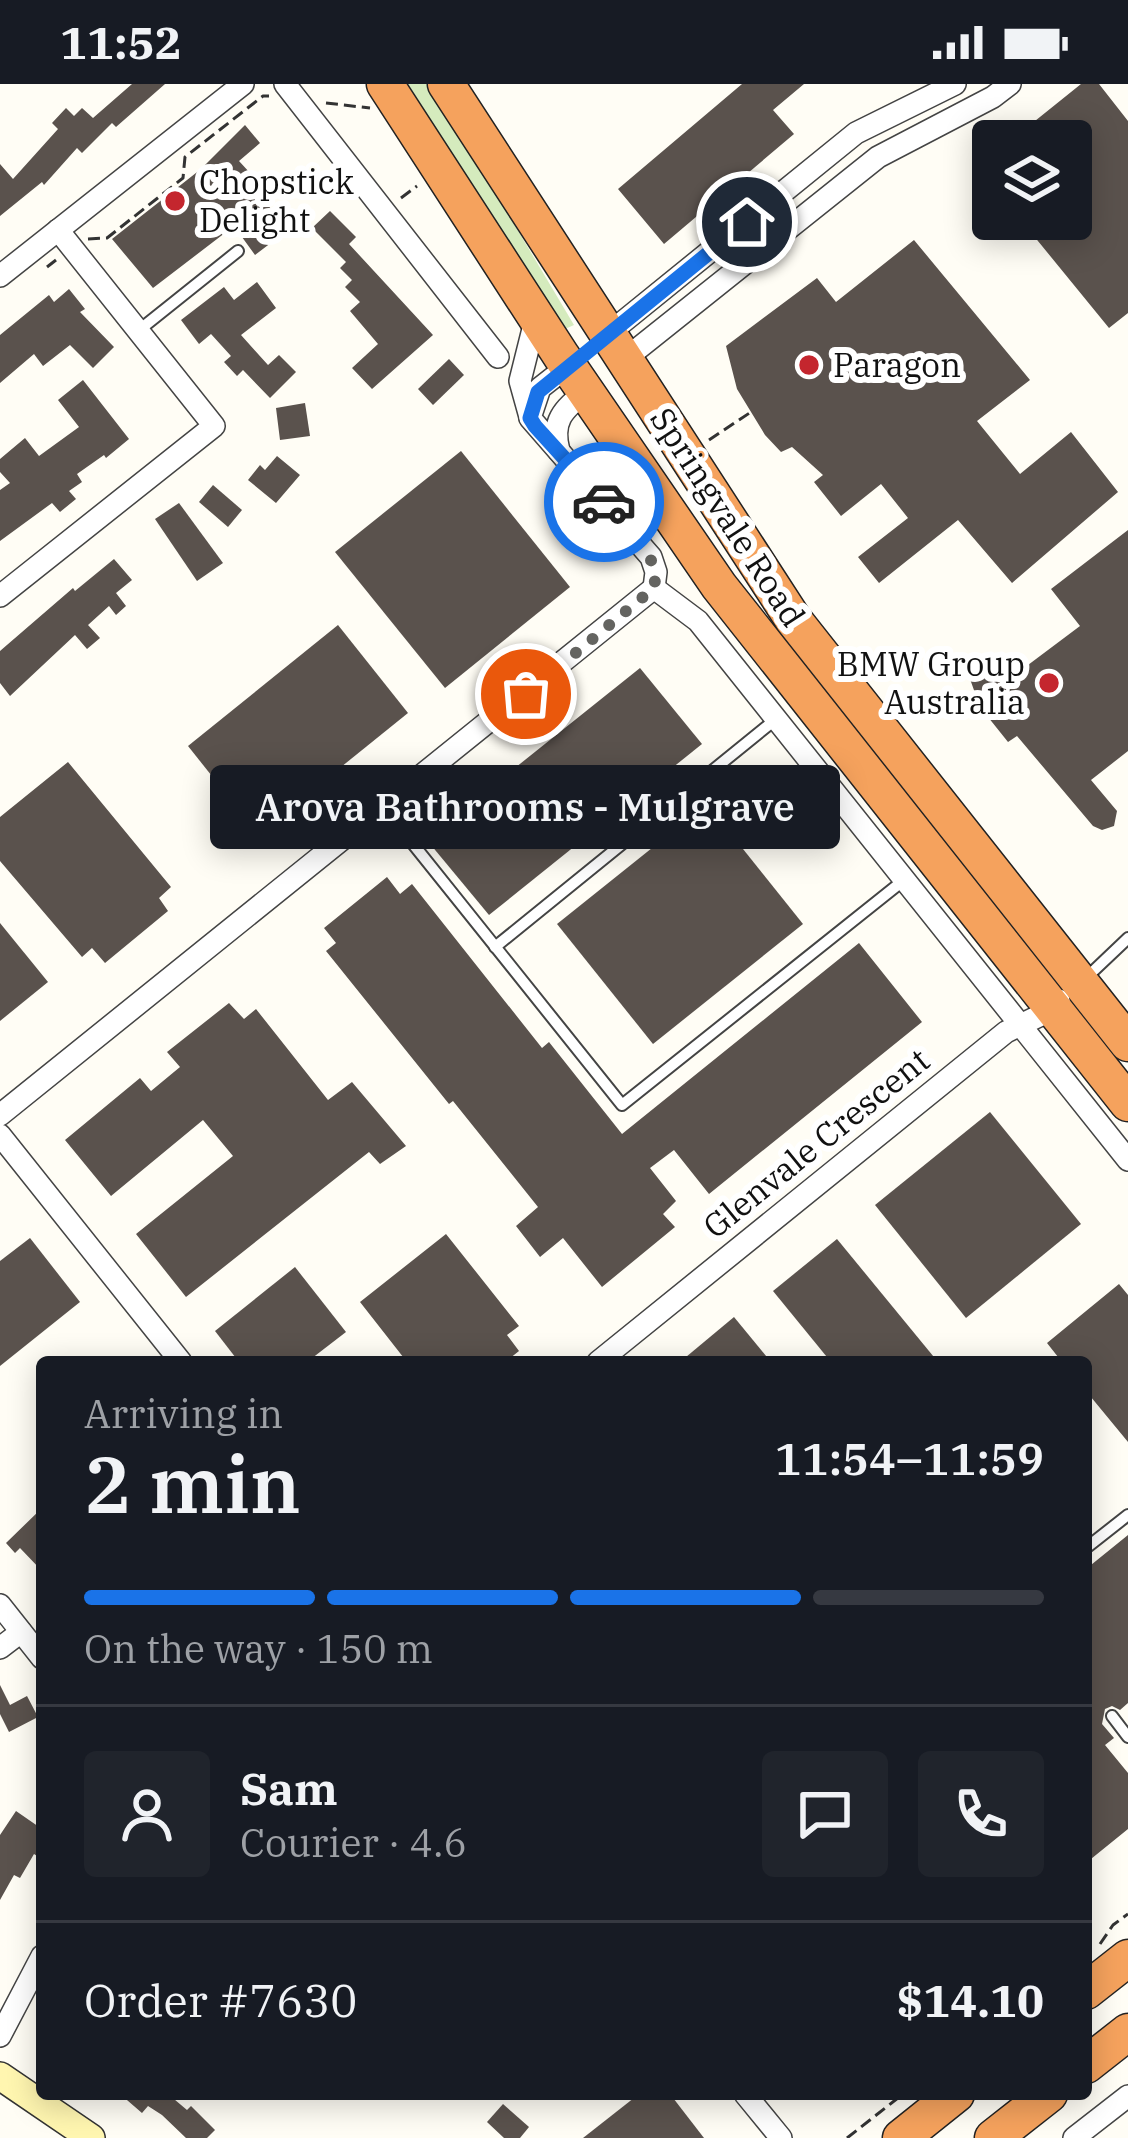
<!DOCTYPE html>
<meta charset="utf-8">
<style>
:root{--surface:#171b24;--page:#20242c;--text:#f1f3f6;--muted:#9ea1a6;--line:#363941;--accent:#1a73e8}
body{margin:0;font-family:"IBM Plex Serif",serif;background:var(--page);color:var(--text);height:100vh;display:flex;flex-direction:column;font-size:45px;white-space:nowrap}
*{box-sizing:border-box;margin:0}
p{font-size:39px;color:var(--muted)}
.icon{flex:none;width:66px;height:66px;fill:none;stroke:currentColor;stroke-width:2;stroke-linecap:round;stroke-linejoin:round}
.map{position:relative;flex:1;overflow:hidden}
.drawer{position:absolute;left:36px;top:1272px;width:1056px;height:744px;display:flex;flex-direction:column;background:var(--surface);border-radius:12px;box-shadow:0 6px 30px #0003}
.drawer>*{flex:none}
.tools{position:absolute;left:972px;top:36px;display:grid;gap:24px}
.tools a{display:grid;place-items:center;width:120px;height:120px;border-radius:12px;background:var(--surface);box-shadow:0 6px 30px #0003;font-size:60px}
.pin{position:absolute;display:grid;place-items:center;width:102px;height:102px;color:#fff;margin:-51px;border:6px solid #fff;border-radius:50%;box-shadow:0 3px 12px #0007}
.courier{position:absolute;display:grid;place-items:center;width:120px;height:120px;margin:-60px;border:9px solid #1a73e8;border-radius:50%;background:#fff;color:#222;box-shadow:0 3px 15px #0007}
.bubble{position:absolute;height:84px;border-radius:12px;background:var(--surface);box-shadow:0 6px 30px #0003;font-size:39px;font-weight:600;line-height:84px;text-align:center}
.overview em{font-style:normal;font-weight:600}
.overview div{display:flex;flex-direction:column-reverse}
.overview{display:flex;align-items:center;justify-content:space-between;height:204px;padding:0 48px}
h1{font-size:78px;font-weight:600;line-height:90px}
.bar{display:grid;grid-template-columns:repeat(4,1fr);gap:18px 12px;align-content:center;height:144px;padding:0 48px}
.bar i{height:15px;border-radius:9px;background:var(--line)}
.bar .on{background:var(--accent)}
.bar p{grid-column:span 4}
.line{display:flex;align-items:center;gap:30px;padding:0 48px;border-top:3px solid var(--line)}
.line div{flex:1}
.round{display:grid;place-items:center;flex:none;width:126px;height:126px;border-radius:12px;background:var(--page)}
.status{display:flex;justify-content:space-between;align-items:center;height:84px;padding:0 60px;background:var(--surface);direction:ltr}
.status svg{height:33px;fill:currentColor}
.map>svg:first-child{display:block}
.grass{fill:#d5ebbd}
.building{fill:#5a524d}
.lines{fill:none;stroke-linecap:round;stroke-linejoin:round}
.lane-casing{stroke:#444;stroke-width:14}
.street-casing{stroke:#444;stroke-width:24}
.secondary-casing{stroke:#333;stroke-width:30}
.highway-casing{stroke:#222;stroke-width:39}
.path{stroke:#333;stroke-width:3;stroke-dasharray:12 6;stroke-linecap:butt}
.lane{stroke:#fff;stroke-width:10}
.street{stroke:#fff;stroke-width:21}
.secondary{stroke:#fff6b0;stroke-width:27}
.highway{stroke:#f5a25d;stroke-width:36}
.done{stroke:#646461;stroke-width:12;stroke-dasharray:0 21.6}
.route{stroke:#1a73e8;stroke-width:15}
.poi-dot{fill:#c4262e;stroke:#fff;stroke-width:4.5}
.labels{text-anchor:middle;stroke-width:12;stroke-linejoin:round;paint-order:stroke}
.poi-label{font-size:33px;fill:#111;stroke:#fff;text-anchor:start}
.street-label{font-size:33px;fill:#111;stroke:#fff}
</style>
<div class="status"><b>11:52</b><svg viewBox="0 0 49 12"><path d="M0 12V9h3v3zM5 12V6h3v6zM10 12V3h3v9zM15 12V0h3v12zM26 1h20v11H26zM47 4h2v5h-2z"/></svg></div>
<div class="map">
<svg width="1128" height="2054" viewBox="0 0 1128 2054">
<rect width="100%" height="100%" fill="#fffdf5"/>
<!-- grass -->
<path class="grass" d="M408,0H431L574,241L565,245L554,233Z"/>
<!-- building -->
<g class="building">
<path d="M132,0H165L116,43L112,39L82,69L77,64L44,101L42,98L0,132V80L13,95L58,45L52,39L66,24L74,32L82,24L93,34Z"/>
<path d="M742,0H804L773,26L794,50L664,160L618,105Z"/>
<path d="M1081,0H1099L1128,37V229L1109,244L1020,135H1071V57H1010Z"/>
<path d="M245,41L260,59L239,77L262,102L257,106L279,136L272,142L280,152L255,171L234,142L153,204L112,155L201,85Z"/>
<path d="M330,127L356,153L349,160L433,251L372,305L352,284L378,260L350,227L360,218L345,203L352,196L340,184L346,178L312,144Z"/>
<path d="M914,156L1030,296L977,337L1020,390L1071,348L1118,408L1012,499L958,436L879,499L858,473L908,434L881,400L841,432L814,398L823,391L792,363L781,368L765,351L737,305L726,262L817,194L836,218Z"/>
<path d="M257,198L276,224L241,251L268,281L279,271L296,288L270,314L243,286L237,292L224,278L231,272L211,250L199,260L181,236L224,203L234,216Z"/>
<path d="M69,205L85,225L80,228L114,263L93,284L70,261L43,282L34,270L0,299V251L49,211L54,218Z"/>
<path d="M449,275L464,291L433,321L418,305Z"/>
<path d="M83,296L129,355L106,374L104,371L77,390L82,398L69,407L76,415L60,428L52,419L0,457V406L10,399L0,388V375L25,354L39,372L79,343L58,316Z"/>
<path d="M305,319L310,352L280,356L276,324Z"/>
<path d="M461,367L570,503L445,604L335,468Z"/>
<path d="M277,372L300,391L276,419L248,396L260,381L265,386Z"/>
<path d="M213,401L242,426L228,443L199,418Z"/>
<path d="M179,419L223,479L197,497L155,435Z"/>
<path d="M1128,446V667L1091,696L1117,727L1114,742L1102,746L1093,742L1017,652L1008,658L980,623L970,595L986,575L995,573L1014,577L1024,584L1080,542L1051,505Z"/>
<path d="M114,475L132,496L116,509L126,522L116,531L109,522L88,541L100,554L87,565L75,551L10,612L0,599V567L73,504L75,507Z"/>
<path d="M338,541L408,629L258,750L188,662Z"/>
<path d="M640,584L702,660L489,831L426,755Z"/>
<path d="M68,678L171,803L159,814L168,827L105,879L92,864L82,873L0,777V733Z"/>
<path d="M707,720L803,840L653,960L557,840Z"/>
<path d="M387,793L400,810L412,800L542,964L549,958L622,1050L859,859L922,938L709,1110L674,1066L650,1084L676,1117L663,1130L675,1143L602,1203L563,1154L540,1173L516,1142L538,1123L453,1017L449,1020L326,867L336,859L324,844Z"/>
<path d="M0,839L48,898L0,937Z"/>
<path d="M229,919L244,935L256,925L328,1016L352,998L406,1062L380,1080L369,1068L186,1213L136,1150L233,1072L203,1036L111,1112L65,1056L140,994L151,1007L180,983L167,968Z"/>
<path d="M990,1028L1081,1140L966,1234L875,1121Z"/>
<path d="M446,1150L519,1242L507,1251L519,1267L505,1278H407L360,1218Z"/>
<path d="M30,1154L80,1218L0,1282V1177Z"/>
<path d="M837,1155L938,1278H831L773,1207Z"/>
<path d="M295,1183L346,1248L307,1278H239L215,1247Z"/>
<path d="M1119,1200L1128,1211V1358L1086,1307V1278H1062L1047,1259Z"/>
<path d="M734,1233L771,1278H680Z"/>
<path d="M42,1424V1487L20,1464L15,1469L6,1459Z"/>
<path d="M1128,1451V1619L1120,1626L1112,1622L1105,1625L1102,1640L1114,1654L1105,1661L1128,1689V1745L1086,1779V1485Z"/>
<path d="M0,1601L10,1621L27,1612L38,1633L9,1648L0,1630Z"/>
<path d="M16,1727L42,1745V1775L34,1770L20,1794L14,1791L0,1816V1751Z"/>
<path d="M120,2010H168L187,2026L191,2022L215,2046L207,2054H186L162,2031L148,2022L142,2029Z"/>
<path d="M639,2010H670L704,2054H583Z"/>
<path d="M503,2020L529,2043L520,2054H504L487,2038Z"/>
</g>
<g class="lines">
<defs>
<g id="lane">
<path d="M138,247L238,167"/>
<path d="M385,725L622,1021L904,796"/>
<path d="M495,863L776,635"/>
<path d="M1087,893L1128,854"/>
<path d="M1086,1464L1128,1431"/>
<path d="M1112,1632L1128,1653"/>
</g>
<g id="street">
<path d="M285,0L498,273"/>
<path d="M0,192L243,0"/>
<path d="M608,250L856,49L955,0"/>
<path d="M625,275L878,73L993,13L1010,0"/>
<path d="M568,282L540,304L530,334L651,473L656,488L654,504"/>
<path d="M530,333L520,297L536,233"/>
<path d="M559,367C551,337 563,326 585,308"/>
<path d="M654,504L698,537L1128,1076"/>
<path d="M0,512L214,342L58,146"/>
<path d="M0,1031L654,504"/>
<path d="M0,1051L181,1278"/>
<path d="M598,1278L1006,948L1041,931L1059,916"/>
<path d="M0,1521L42,1574"/>
<path d="M0,1564L21,1548"/>
<path d="M0,1952L42,1872"/>
<path d="M745,2010L781,2054"/>
<path d="M1074,2054L1128,2012"/>
</g>
<path id="secondary" d="M0,1992L91,2054"/>
<g id="highway">
<path d="M385,0L562,273L719,502L1128,1019"/>
<path d="M446,0L793,535L1128,959"/>
<path d="M1086,1907L1128,1874"/>
<path d="M1086,1981L1128,1948"/>
<path d="M901,2054L956,2010"/>
<path d="M993,2054L1049,2010"/>
</g>
</defs>
<!-- lane casing -->
<use href="#lane" class="lane-casing"/>
<!-- street casing -->
<use href="#street" class="street-casing"/>
<!-- secondary casing -->
<use href="#secondary" class="secondary-casing"/>
<!-- highway casing -->
<use href="#highway" class="highway-casing"/>
<!-- path -->
<g class="path">
<path d="M326,19L370,24"/>
<path d="M401,114L417,102"/>
<path d="M88,155L107,154L183,94L185,73L263,12H269"/>
<path d="M47,183L56,176"/>
<path d="M709,356L751,328"/>
<path d="M1100,1860L1113,1841L1128,1830"/>
<path d="M847,2054L903,2010"/>
</g>
<!-- lane -->
<use href="#lane" class="lane"/>
<!-- street -->
<use href="#street" class="street"/>
<!-- secondary -->
<use href="#secondary" class="secondary"/>
<!-- highway -->
<use href="#highway" class="highway"/>
</g>
<g class="lines">
<!-- done -->
<path class="done" d="M526,610L654,504C661,469 625,442 604,418"/>
<!-- route -->
<path class="route" d="M604,418L535,342L530,334L538,308L747,138"/>
</g>
<!-- markers -->
<g class="poi-dot">
<circle cx="175" cy="117" r="12"/>
<circle cx="809" cy="281" r="12"/>
<circle cx="1049" cy="599" r="12"/>
</g>
<g class="labels">
<!-- poi labels -->
<g class="poi-label">
<text x="199" y="110">Chopstick<tspan x="199" dy="38">Delight</tspan></text>
<text x="833" y="293">Paragon</text>
<text x="1025" y="592" text-anchor="end">BMW Group<tspan x="1025" dy="38">Australia</tspan></text>
</g>
<!-- street labels -->
<g class="street-label">
<text transform="translate(728 433) rotate(57)" y="12">Springvale Road</text>
<text transform="translate(816 1059) rotate(-39)" y="12">Glenvale Crescent</text>
</g>
</g>
</svg>
<div class="tools">
<a><svg class="icon" aria-label="layers" viewBox="0 0 24 24"><path d="M12 4l9 5-9 5-9-5zM3 14l9 5 9-5"/></svg></a>
</div>
<div class="pin" style="left:526px;top:610px;background:#ea580c"><svg class="icon" aria-label="bag" viewBox="0 0 24 24"><path d="M5 8h14l-1 12H6zM9 8a3 3 0 0 1 6 0"/></svg></div>
<div class="pin" style="left:747px;top:138px;background:#1f2937"><svg class="icon" aria-label="home" viewBox="0 0 24 24"><path d="M3 11l9-7 9 7M6 9v11h12V9"/></svg></div>
<div class="courier" style="left:604px;top:418px"><svg class="icon" aria-label="car" viewBox="0 0 24 24"><path d="M5 17H2v-5l4-1 3-4h7l3 4 3 1v5h-3M9 17h6M6 11h13"/><circle cx="7" cy="17" r="2"/><circle cx="17" cy="17" r="2"/></svg></div>
<div class="bubble" style="left:210px;top:681px;width:630px">Arova Bathrooms - Mulgrave</div>
<section class="drawer">
<div class="overview"><div><h1>2 min</h1><p>Arriving in</p></div><em>11:54–11:59</em></div>
<div class="bar"><i class="on"></i><i class="on"></i><i class="on"></i><i></i><p>On the way · 150 m</p></div>
<div class="line" style="height:216px"><a class="round"><svg class="icon" aria-label="person" viewBox="0 0 24 24"><circle cx="12" cy="8" r="4"/><path d="M4 21q1-7 8-7t8 7"/></svg></a><div><b>Sam</b><p>Courier · 4.6</p></div><a class="round"><svg class="icon" aria-label="chat" viewBox="0 0 24 24"><path d="M4 5h16v11H9l-5 4z"/></svg></a><a class="round"><svg class="icon" aria-label="phone" viewBox="0 0 24 24"><path d="M5 4h4l2 5-3 2q2 4 5 5l2-3 5 2v4C11 20 4 13 5 4z"/></svg></a></div>
<div class="line" style="height:156px"><div>Order #7630</div><b>$14.10</b></div>
</section>
</div>
